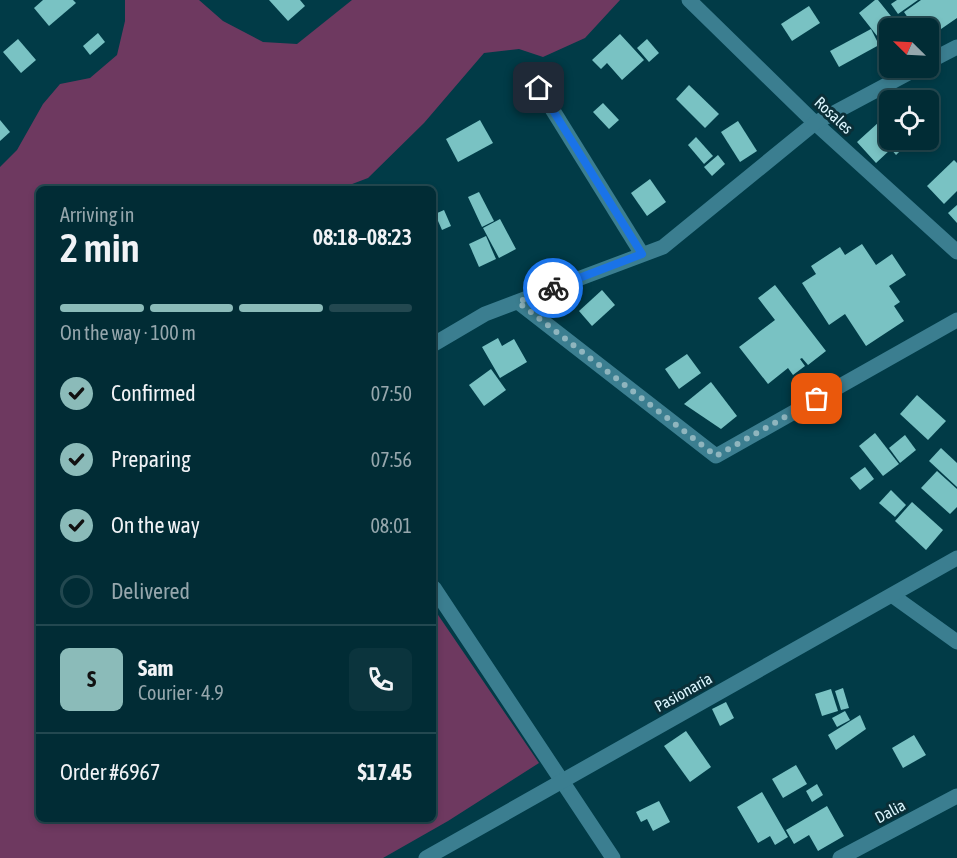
<!DOCTYPE html>
<meta charset="utf-8">
<style>
:root{--surface:#012c35;--page:#0b343d;--text:#f1f3f6;--muted:#96a7ad;--line:#234850;--accent:#8bbbb9}
body{margin:0;font-family:"Asap Condensed",sans-serif;background:var(--page);color:var(--text);height:100vh;display:flex;flex-direction:column;font-size:22px;white-space:nowrap}
*{box-sizing:border-box;margin:0}
p{font-size:20px;color:var(--muted)}
.icon{flex:none;width:33px;height:33px;fill:none;stroke:currentColor;stroke-width:2;stroke-linecap:round;stroke-linejoin:round}
.map{position:relative;flex:1;overflow:hidden}
.sheet{position:absolute;left:36px;top:186px;width:400px;height:636px;display:flex;flex-direction:column;background:var(--surface);border-radius:9px;box-shadow:0 3px 9px #0003,0 0 0 2px var(--line)}
.sheet>*{flex:none}
.needle{width:39px;rotate:294deg}
.buttons{position:absolute;left:879px;top:18px;display:grid;gap:12px}
.buttons a{display:grid;place-items:center;width:60px;height:60px;border-radius:9px;background:var(--surface);box-shadow:0 3px 9px #0003,0 0 0 2px var(--line);font-size:30px}
.pin{position:absolute;display:grid;place-items:center;width:51px;height:51px;color:#fff;margin:-26px;border-radius:12px;box-shadow:0 3px 9px #0006}
.courier{position:absolute;display:grid;place-items:center;width:60px;height:60px;margin:-30px;border:4px solid #1a73e8;border-radius:50%;background:#fff;color:#222;box-shadow:0 2px 8px #0007}
.summary em{font-style:normal;font-weight:600}
.summary div{display:flex;flex-direction:column-reverse}
.summary{display:flex;align-items:center;justify-content:space-between;height:102px;padding:0 24px}
h1{font-size:39px;font-weight:600;line-height:45px}
.bar{display:grid;grid-template-columns:repeat(4,1fr);gap:9px 6px;align-content:center;height:72px;padding:0 24px}
.bar i{height:8px;border-radius:4px;background:var(--line)}
.bar .on{background:var(--accent)}
.bar p{grid-column:span 4}
.line{display:flex;align-items:center;gap:15px;padding:0 24px;border-top:2px solid var(--line)}
.line div{flex:1}
.round{display:grid;place-items:center;flex:none;width:63px;height:63px;border-radius:9px;background:var(--page)}
ol{padding:0 24px;list-style:none}
li{display:flex;align-items:center;gap:18px;height:66px}
li p{margin-inline-start:auto}
li .icon{padding:6px;border-radius:50%;background:var(--accent);color:#111;stroke-width:4}
li:last-child{color:var(--muted)}
li i{width:33px;height:33px;border:3px solid var(--line);border-radius:50%}
.map>svg:first-child{display:block}
.green{fill:#6e3960}
.building{fill:#79c2c3}
.lines{fill:none;stroke-linecap:round;stroke-linejoin:round}
.street{stroke:#3b7e90;stroke-width:15}
.done{stroke:#8fb5be;stroke-width:6;stroke-dasharray:0 10.8}
.route{stroke:#1a73e8;stroke-width:8}
.labels{text-anchor:middle;stroke-width:6;stroke-linejoin:round;paint-order:stroke}
.street-label{font-size:16px;fill:#dcf6fe;stroke:#0a2f38}
</style>
<div class="map">
<svg width="957" height="858" viewBox="0 0 957 858">
<rect width="100%" height="100%" fill="#013b47"/>
<!-- green -->
<path class="green" d="M125,0H199L223,21L263,42L297,44L352,0H620L585,38L543,57L519,49L484,53L424,123L368,178L339,189H39V819H434V609L539,763L448,821L383,858H0V167L17,150L43,104L60,84L90,78L117,55L125,21Z"/>
<!-- building -->
<g class="building">
<path d="M43,0H73L76,3L49,26L34,8Z"/>
<path d="M269,0H300L305,6L288,21Z"/>
<path d="M875,0H878L899,26L890,28V34L881,41L859,13Z"/>
<path d="M897,0H918L898,14L891,4Z"/>
<path d="M921,0H957V18L928,38V28H915L904,12Z"/>
<path d="M809,6L820,23L792,41L781,24Z"/>
<path d="M871,29L879,45L839,67L830,51Z"/>
<path d="M98,33L105,42L90,55L83,46Z"/>
<path d="M620,34L644,60L622,80L607,63L601,69L592,60Z"/>
<path d="M18,39L36,60L21,73L3,52Z"/>
<path d="M647,39L659,53L649,62L637,48Z"/>
<path d="M689,85L719,114L705,128L676,99Z"/>
<path d="M603,103L619,120L609,129L593,112Z"/>
<path d="M890,112V140H903L907,144L896,155L891,149L876,163L857,142Z"/>
<path d="M0,120L10,132L0,141Z"/>
<path d="M480,120L493,143L458,162L446,139Z"/>
<path d="M738,121L757,151L740,162L721,132Z"/>
<path d="M696,137L713,156L704,164L688,145Z"/>
<path d="M718,155L725,164L712,176L704,167Z"/>
<path d="M954,160L957,163V191L944,204L927,186Z"/>
<path d="M650,179L666,202L647,216L631,193Z"/>
<path d="M479,192L494,221L482,227L468,197Z"/>
<path d="M957,205V223L948,213Z"/>
<path d="M444,210L451,226L442,230L435,214Z"/>
<path d="M500,219L516,249L499,258L483,228Z"/>
<path d="M486,236L496,259L479,267L469,244Z"/>
<path d="M862,244L876,265L892,254L906,275L889,286L900,302L894,306L904,321L866,346L845,314L829,325L802,283L816,274L811,266L840,247L845,255Z"/>
<path d="M775,285L826,351L808,365L802,358L800,359L805,366L793,375L788,368L768,384L739,347L775,320L758,298Z"/>
<path d="M602,290L615,305L592,326L579,311Z"/>
<path d="M498,338L502,346L514,339L527,362L500,378L482,347Z"/>
<path d="M687,354L701,373L679,389L665,369Z"/>
<path d="M491,369L506,390L484,406L469,385Z"/>
<path d="M711,382L737,416L721,429L684,404Z"/>
<path d="M917,395L946,421L928,440L900,414Z"/>
<path d="M875,433L899,464L883,476L859,446Z"/>
<path d="M905,435L916,450L900,463L889,448Z"/>
<path d="M941,448L957,463V487L929,461Z"/>
<path d="M865,467L874,479L860,490L850,478Z"/>
<path d="M937,471L957,489V507L950,514L921,488Z"/>
<path d="M891,490L906,505L895,517L879,503Z"/>
<path d="M912,502L943,530L926,550L895,521Z"/>
<path d="M843,688L849,708L841,710L835,691Z"/>
<path d="M831,689L838,711L822,716L815,694Z"/>
<path d="M726,702L734,718L720,726L712,709Z"/>
<path d="M845,711L850,720L837,727L832,718Z"/>
<path d="M860,715L866,729L836,750L828,735Z"/>
<path d="M686,731L711,767L690,782L664,746Z"/>
<path d="M914,735L926,755L903,768L892,748Z"/>
<path d="M796,765L807,784L783,798L772,779Z"/>
<path d="M817,784L823,795L812,802L806,791Z"/>
<path d="M762,792L788,837L775,845L770,836L758,843L737,807Z"/>
<path d="M659,801L670,822L653,831L647,819L641,822L636,812Z"/>
<path d="M827,806L844,836L818,851L809,835L794,844L786,830Z"/>
</g>
<g class="lines">
<!-- street -->
<g class="street">
<path d="M689,0L815,123L957,252"/>
<path d="M928,62L957,47"/>
<path d="M539,88L642,254"/>
<path d="M518,302L716,456L957,320"/>
<path d="M434,344L485,314L663,247L815,123L918,68"/>
<path d="M434,588L613,858"/>
<path d="M893,596L957,642"/>
<path d="M426,858L957,558"/>
<path d="M840,858L957,796"/>
</g>
</g>
<g class="lines">
<!-- done -->
<path class="done" d="M553,288L518,302L716,456L817,399"/>
<!-- route -->
<path class="route" d="M539,88L642,254L553,288"/>
</g>
<g class="labels">
<!-- street labels -->
<g class="street-label">
<text transform="translate(834 115) rotate(43)" y="6">Rosales</text>
<text transform="translate(683 692) rotate(-29)" y="6">Pasionaria</text>
<text transform="translate(890 811) rotate(-28)" y="6">Dalia</text>
</g>
</g>
</svg>
<div class="buttons">
<a><svg class="needle" viewBox="-14 -14 28 28"><path d="M0-13l5 13h-10z" fill="#e53935"/><path d="M0 13l5-13h-10z" fill="#96a7ad"/></svg></a>
<a><svg class="icon" aria-label="locate" viewBox="0 0 24 24"><circle cx="12" cy="12" r="6"/><path d="M12 2v4M12 18v4M2 12h4M18 12h4"/></svg></a>
</div>
<div class="pin" style="left:817px;top:399px;background:#ea580c"><svg class="icon" aria-label="bag" viewBox="0 0 24 24"><path d="M5 8h14l-1 12H6zM9 8a3 3 0 0 1 6 0"/></svg></div>
<div class="pin" style="left:539px;top:88px;background:#1f2937"><svg class="icon" aria-label="home" viewBox="0 0 24 24"><path d="M3 11l9-7 9 7M6 9v11h12V9"/></svg></div>
<div class="courier" style="left:553px;top:288px"><svg class="icon" aria-label="bike" viewBox="0 0 24 24"><circle cx="6" cy="16" r="4"/><circle cx="18" cy="16" r="4"/><path d="M6 16l4-8h5l3 8M10 8l3 8H6M13 5h3"/></svg></div>
<section class="sheet">
<div class="summary"><div><h1>2 min</h1><p>Arriving in</p></div><em>08:18–08:23</em></div>
<div class="bar"><i class="on"></i><i class="on"></i><i class="on"></i><i></i><p>On the way · 100 m</p></div>
<ol>
<li><svg class="icon" aria-label="check" viewBox="0 0 24 24"><path d="M5 12l5 5 9-10"/></svg>Confirmed<p>07:50</p></li>
<li><svg class="icon" aria-label="check" viewBox="0 0 24 24"><path d="M5 12l5 5 9-10"/></svg>Preparing<p>07:56</p></li>
<li><svg class="icon" aria-label="check" viewBox="0 0 24 24"><path d="M5 12l5 5 9-10"/></svg>On the way<p>08:01</p></li>
<li><i></i>Delivered</li>
</ol>
<div class="line" style="height:108px"><b class="round" style="background:var(--accent);color:#111">S</b><div><b>Sam</b><p>Courier · 4.9</p></div><a class="round"><svg class="icon" aria-label="phone" viewBox="0 0 24 24"><path d="M5 4h4l2 5-3 2q2 4 5 5l2-3 5 2v4C11 20 4 13 5 4z"/></svg></a></div>
<div class="line" style="height:78px"><div>Order #6967</div><b>$17.45</b></div>
</section>
</div>
